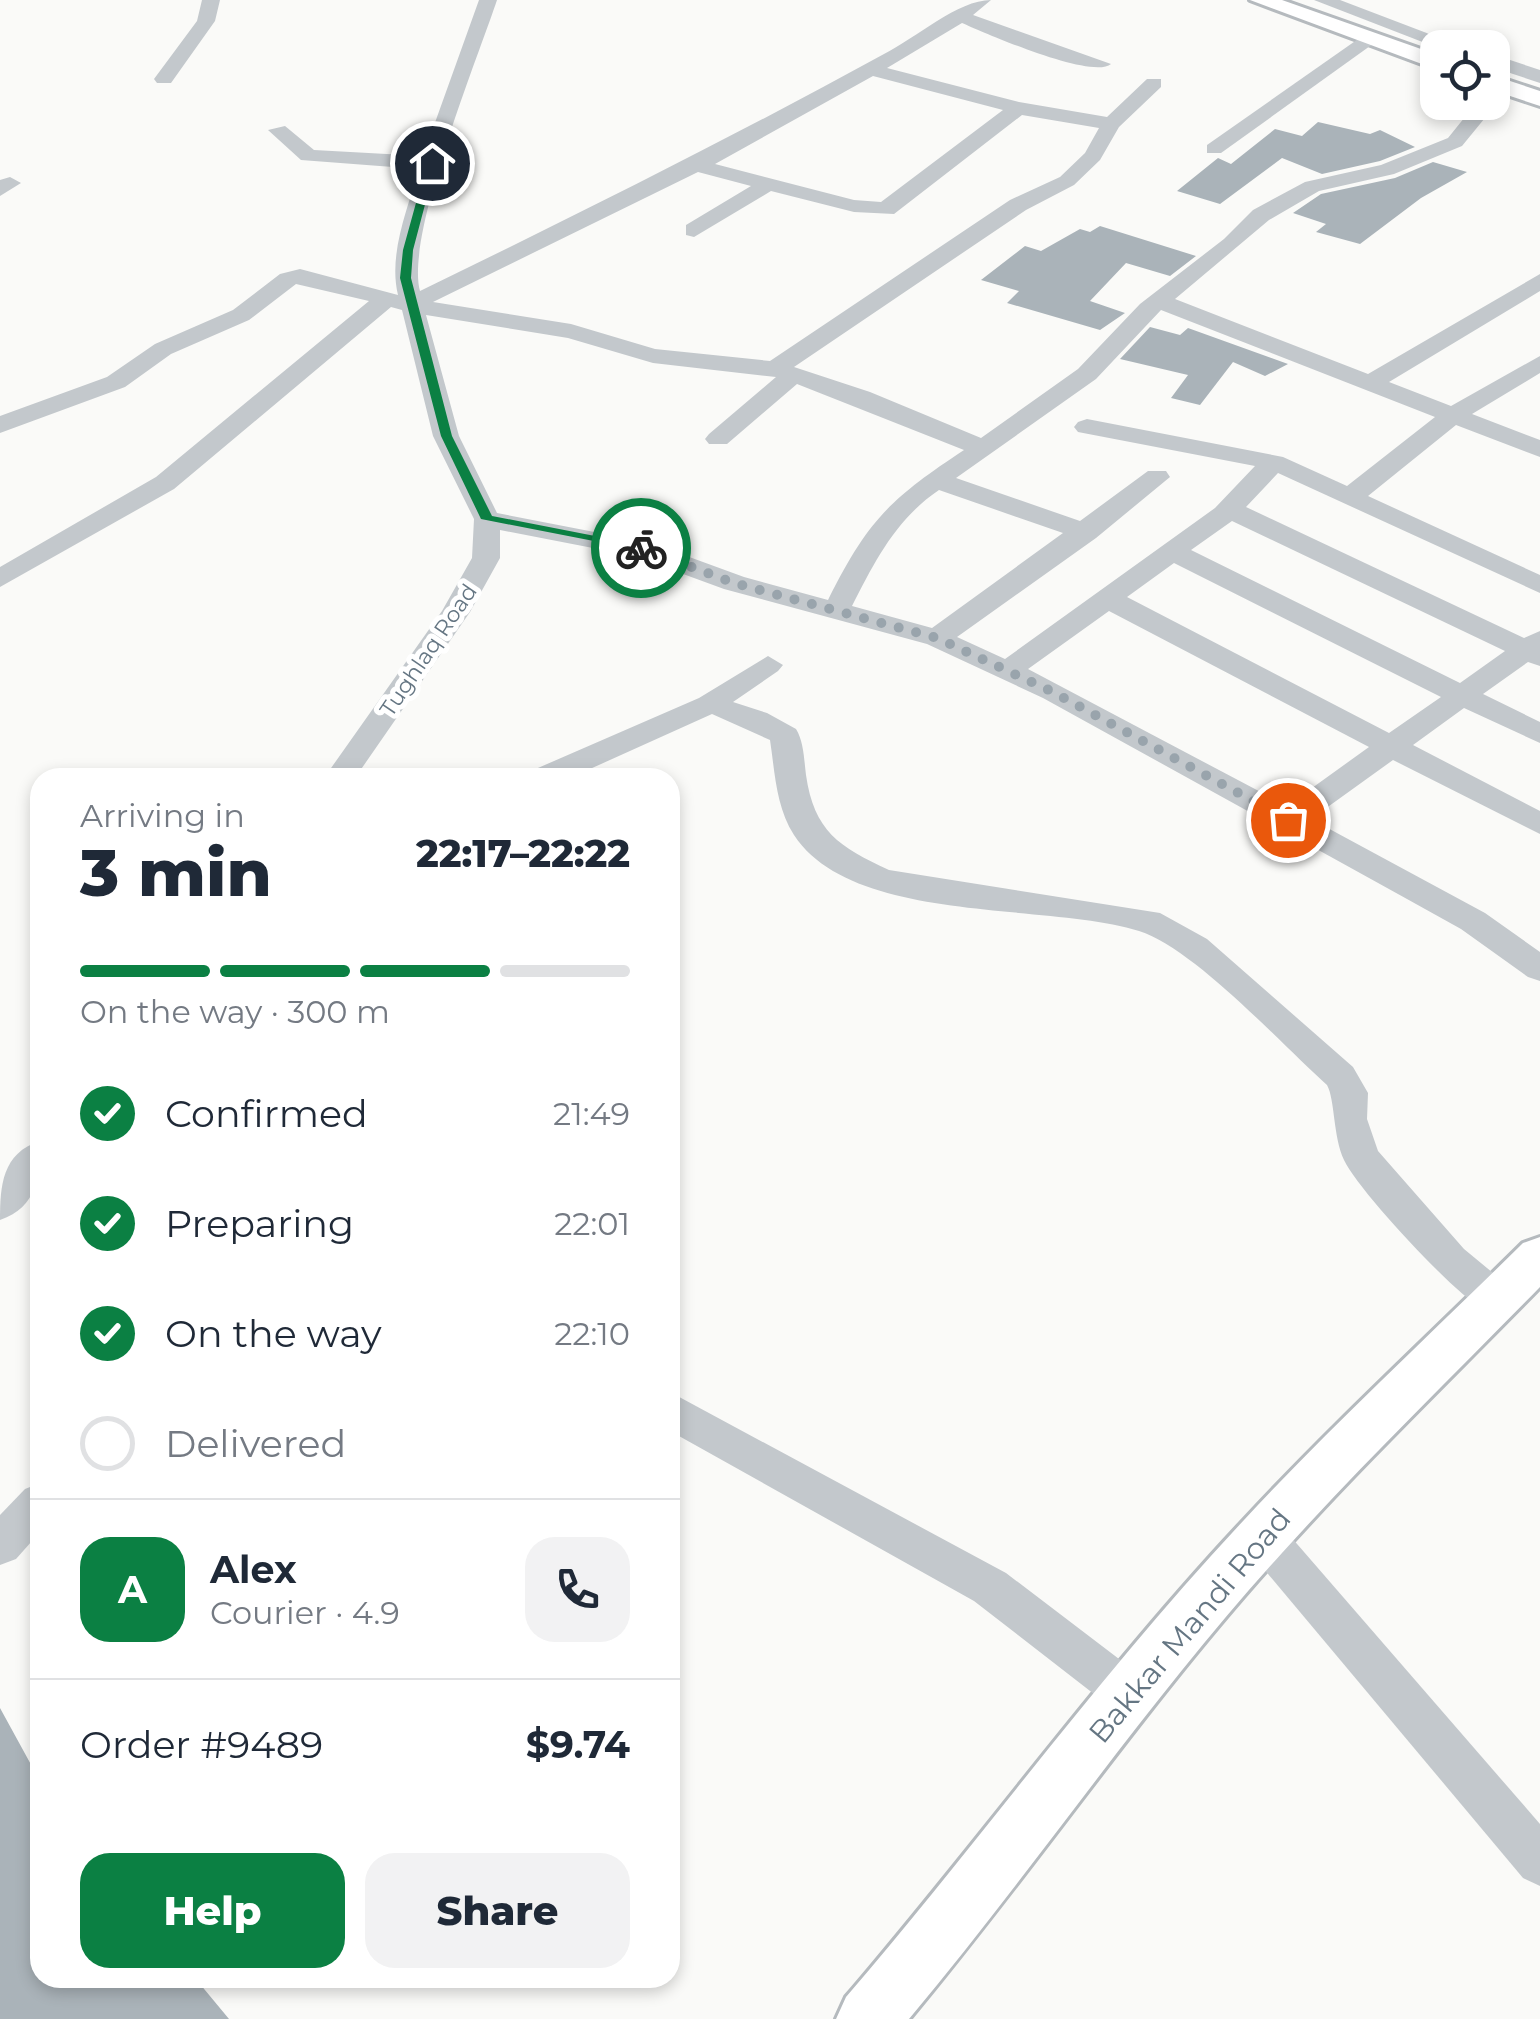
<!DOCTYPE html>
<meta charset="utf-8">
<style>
:root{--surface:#fff;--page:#f2f2f3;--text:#1f2937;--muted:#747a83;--line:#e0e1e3;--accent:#0b8043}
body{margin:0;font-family:Montserrat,sans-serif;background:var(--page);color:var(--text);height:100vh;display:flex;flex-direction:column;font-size:38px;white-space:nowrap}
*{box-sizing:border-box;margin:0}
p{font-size:32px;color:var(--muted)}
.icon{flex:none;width:55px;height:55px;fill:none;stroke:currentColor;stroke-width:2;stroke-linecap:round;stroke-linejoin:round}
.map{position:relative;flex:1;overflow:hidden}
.side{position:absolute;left:30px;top:768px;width:650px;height:1220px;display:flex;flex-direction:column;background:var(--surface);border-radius:30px;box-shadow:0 5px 15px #0003}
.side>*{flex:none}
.buttons{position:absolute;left:1420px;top:30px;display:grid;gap:20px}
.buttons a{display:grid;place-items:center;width:90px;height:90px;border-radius:20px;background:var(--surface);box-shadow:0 5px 15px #0003;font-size:50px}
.pin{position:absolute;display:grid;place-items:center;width:85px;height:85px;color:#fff;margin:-42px;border:5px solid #fff;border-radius:50%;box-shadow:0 2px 10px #0007}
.courier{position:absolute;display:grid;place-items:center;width:100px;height:100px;margin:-50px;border:8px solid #0b8043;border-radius:50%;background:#fff;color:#222;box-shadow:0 2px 12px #0007}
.head em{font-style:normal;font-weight:800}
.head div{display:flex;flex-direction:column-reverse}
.head{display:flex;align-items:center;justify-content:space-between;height:170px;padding:0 50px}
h1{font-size:65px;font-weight:800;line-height:75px}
.bar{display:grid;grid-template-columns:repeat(4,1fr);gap:15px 10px;align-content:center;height:120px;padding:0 50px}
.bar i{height:12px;border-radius:8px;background:var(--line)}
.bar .current{background:var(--accent)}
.bar p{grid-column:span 4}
.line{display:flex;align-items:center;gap:25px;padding:0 50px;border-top:2px solid var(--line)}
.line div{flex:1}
.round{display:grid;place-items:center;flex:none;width:105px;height:105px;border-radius:30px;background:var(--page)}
ol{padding:0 50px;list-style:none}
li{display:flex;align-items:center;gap:30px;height:110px}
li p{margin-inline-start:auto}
li .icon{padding:10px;border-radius:50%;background:var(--accent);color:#fff;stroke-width:4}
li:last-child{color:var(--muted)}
li i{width:55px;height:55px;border:5px solid var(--line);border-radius:50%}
.cta{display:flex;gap:20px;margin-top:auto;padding:20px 50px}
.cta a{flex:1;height:115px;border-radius:30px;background:var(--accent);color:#fff;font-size:40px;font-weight:800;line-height:115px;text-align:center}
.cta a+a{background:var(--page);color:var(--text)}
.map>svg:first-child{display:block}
.building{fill:#aab3b9}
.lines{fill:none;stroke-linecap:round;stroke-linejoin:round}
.major-casing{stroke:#b5babe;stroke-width:6}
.minor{fill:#c3c8cc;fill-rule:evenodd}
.major{fill:#fff;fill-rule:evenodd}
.route{fill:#0b8043}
.done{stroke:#99a4ac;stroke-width:10;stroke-dasharray:0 18}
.labels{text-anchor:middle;stroke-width:10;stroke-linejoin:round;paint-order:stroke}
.far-street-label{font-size:22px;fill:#657683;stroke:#fff}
.near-street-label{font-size:30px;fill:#657683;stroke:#fff}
</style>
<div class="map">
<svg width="1540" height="2019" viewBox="0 0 1540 2019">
<rect width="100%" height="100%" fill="#fafaf8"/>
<!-- building -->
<g class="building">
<path d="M1318,122L1370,134L1380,130L1415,147L1380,161L1322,174L1282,158L1220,204L1177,191L1218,158L1231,164L1275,129L1302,136Z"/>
<path d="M1433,162L1467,172L1421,198L1360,244L1316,232L1326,224L1293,213L1321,194L1395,178Z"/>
<path d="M1100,226L1196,256L1170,276L1126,263L1090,301L1125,313L1100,330L1007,303L1019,291L981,280L1025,246L1041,251L1080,229L1090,232Z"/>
<path d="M1150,327L1180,335L1188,328L1288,364L1265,376L1233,362L1200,405L1171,398L1188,375L1120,359Z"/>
<path d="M0,1708L40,1781V1978H195L229,2019H0Z"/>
</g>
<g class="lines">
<defs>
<g id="major">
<path d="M1250,0H1282L1438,55V70Z"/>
<path d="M1492,75L1540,91V106L1492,90Z"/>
<path d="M1540,1237V1287C1454,1375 1365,1461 1282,1553C1148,1700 1037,1866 909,2019H836L846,1997C981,1840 1102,1671 1244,1520C1333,1424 1430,1335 1523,1243Z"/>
</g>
</defs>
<!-- major casing -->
<use href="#major" class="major-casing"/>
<!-- minor -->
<g class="minor">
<path d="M202,0H220L215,21L171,83H157L154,79L197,21Z"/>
<path d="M479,0H497C477,60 405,237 420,291C576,215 731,138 884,54C916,38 958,0 991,0L973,15L1111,64C1092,80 987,34 962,23L887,68L1019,102L1107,117L1147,79H1161V87L1119,127L1100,160L1074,185L1026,210L794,367L870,392L981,438L1078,369L1140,304L1224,239L1253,210L1305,182L1381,165L1448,138L1477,102H1492L1495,98L1498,102L1462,146L1394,174L1319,191L1269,220L1175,299L1368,374L1540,274V291L1389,382L1451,406L1540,356V373L1472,414L1540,440V457L1456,425L1368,496L1540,575V593L1278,473L1246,507L1524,638L1540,631V666L1528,662L1483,694L1540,722V743L1464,708L1413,745L1540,811V834L1393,760L1311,819L1485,913L1540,952V981L1528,977L1461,929L1407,899L1043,698L927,644L724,589L634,556L500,530V558L470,612L355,778H324L442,611L472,558L474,519L433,436L402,310L391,307L174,489L0,587V567L156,477L369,301L296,284L249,320L171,354L125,387L0,433V416L107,377L155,344L233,310L280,274L300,269L398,295C388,254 408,208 419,169L301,160L268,130L285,126L314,150L423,156ZM873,76L1003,110L881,202L854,200L715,164ZM1022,115L1099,128L1085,153L1060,177L1010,200L770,361L655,349L571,324L433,302L698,172L751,186L686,225V235L694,237L771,191L854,212L894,214ZM1161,310L1435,417L1347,486L1283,457L1087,419L1078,422L1074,427L1078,432L1255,466L1215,508L1005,659L957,637L1096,538L1170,477L1166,471H1148L1080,521L956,478L1096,379ZM426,315L568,338L653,363L776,377L709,434L705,439L709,444H727L797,384L964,450C890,499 868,520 828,600L744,577L651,543L497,513L459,436ZM939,490L1063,533L932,628L852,606C875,561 896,519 939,490ZM1232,521L1505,651L1460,683L1191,550ZM1174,563L1441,697L1389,733L1127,597ZM1109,611L1369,747L1287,806L1028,669Z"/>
<path d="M1314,0H1340L1466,48H1438Z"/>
<path d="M1361,37L1377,41L1221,153H1207V145Z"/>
<path d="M1492,54L1540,70V83L1492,67Z"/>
<path d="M10,177L21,183L0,196V180Z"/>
<path d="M768,656L783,665L778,671L733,702L767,713L796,729C804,742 804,760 806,775C814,831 839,847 889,870L1160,913L1207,939L1353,1067L1368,1093L1367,1119L1378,1151L1464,1249L1510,1287L1516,1298L1510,1309C1499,1313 1492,1315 1481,1308C1451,1290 1358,1190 1344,1160C1333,1137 1335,1099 1327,1085C1281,1044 1195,949 1139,931C1047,902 853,925 794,835C776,807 775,773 770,740L712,714L570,778H527L531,771L699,698Z"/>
<path d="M40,1141C40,1175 38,1207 0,1220C0,1186 2,1153 40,1141Z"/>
<path d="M670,1392L1006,1573L1144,1678L1151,1693L1144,1708L1128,1715L1112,1708L974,1601L670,1431Z"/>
<path d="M40,1483V1532L16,1559L0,1565V1515L25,1489Z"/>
<path d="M1263,1517L1278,1522L1540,1824V1886L1523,1878L1248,1550L1241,1536L1248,1522Z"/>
</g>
<!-- major -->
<use href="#major" class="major"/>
</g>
<!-- route -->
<path class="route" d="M432,160L436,163L413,250L411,278L452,436L492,516L641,545L645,551L481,519L441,436L400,278L403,250L427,163Z"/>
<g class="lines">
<!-- done -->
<path class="done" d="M641,548L734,583L937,638L1053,692L1288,820"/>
</g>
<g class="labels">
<!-- far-street labels -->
<g class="far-street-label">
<text transform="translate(428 650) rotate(-56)" y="8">Tughlaq Road</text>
</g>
<!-- near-street labels -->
<g class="near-street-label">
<text transform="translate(1190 1626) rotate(-50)" y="10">Bakkar Mandi Road</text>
</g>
</g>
</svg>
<div class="buttons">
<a><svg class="icon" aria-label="locate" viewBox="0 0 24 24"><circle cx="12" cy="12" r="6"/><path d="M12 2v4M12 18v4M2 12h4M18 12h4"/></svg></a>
</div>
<div class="pin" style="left:1288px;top:820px;background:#ea580c"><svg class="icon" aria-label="bag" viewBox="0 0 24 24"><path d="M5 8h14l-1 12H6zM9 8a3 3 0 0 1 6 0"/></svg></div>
<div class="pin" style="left:432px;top:163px;background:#1f2937"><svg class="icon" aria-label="home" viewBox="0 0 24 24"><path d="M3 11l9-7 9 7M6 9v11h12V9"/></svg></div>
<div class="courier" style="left:641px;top:548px"><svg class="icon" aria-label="bike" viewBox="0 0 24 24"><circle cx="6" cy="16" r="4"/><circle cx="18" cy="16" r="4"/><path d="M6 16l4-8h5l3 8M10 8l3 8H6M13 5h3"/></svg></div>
<section class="side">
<div class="head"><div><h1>3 min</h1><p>Arriving in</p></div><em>22:17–22:22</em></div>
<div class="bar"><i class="current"></i><i class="current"></i><i class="current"></i><i></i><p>On the way · 300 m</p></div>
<ol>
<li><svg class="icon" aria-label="check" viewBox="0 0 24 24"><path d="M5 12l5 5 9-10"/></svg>Confirmed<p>21:49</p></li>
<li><svg class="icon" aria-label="check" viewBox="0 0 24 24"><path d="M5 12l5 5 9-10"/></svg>Preparing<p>22:01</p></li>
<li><svg class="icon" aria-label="check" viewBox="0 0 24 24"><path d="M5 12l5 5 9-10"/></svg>On the way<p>22:10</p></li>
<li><i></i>Delivered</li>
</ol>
<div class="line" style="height:180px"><b class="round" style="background:var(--accent);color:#fff">A</b><div><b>Alex</b><p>Courier · 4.9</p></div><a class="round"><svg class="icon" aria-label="phone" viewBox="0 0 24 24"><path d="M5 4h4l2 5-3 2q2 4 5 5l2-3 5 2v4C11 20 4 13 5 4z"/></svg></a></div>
<div class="line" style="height:130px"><div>Order #9489</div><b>$9.74</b></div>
<div class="cta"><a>Help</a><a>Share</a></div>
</section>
</div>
